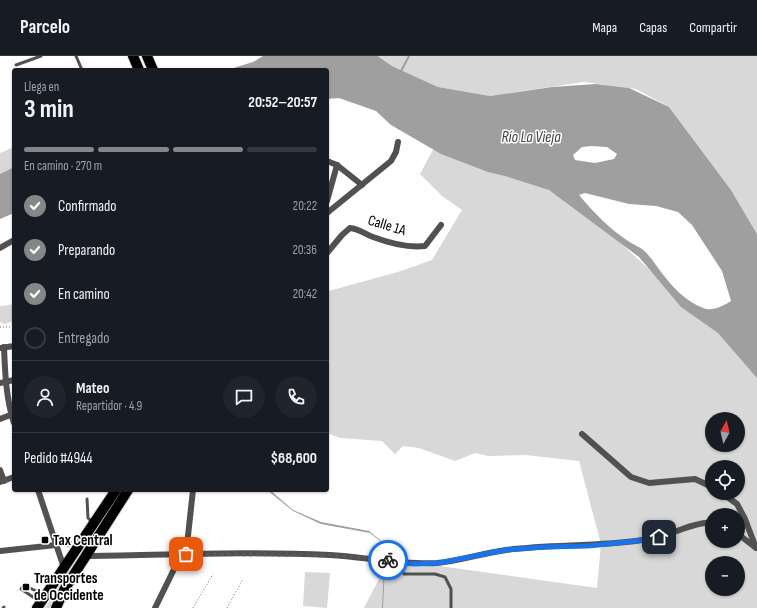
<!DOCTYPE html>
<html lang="es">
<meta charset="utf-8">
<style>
:root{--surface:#171b24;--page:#20242c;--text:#f1f3f6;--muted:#9ea1a6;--line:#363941;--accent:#858687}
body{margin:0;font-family:"Sofia Sans Condensed",sans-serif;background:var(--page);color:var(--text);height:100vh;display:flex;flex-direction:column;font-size:15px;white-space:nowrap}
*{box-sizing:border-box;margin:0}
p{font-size:13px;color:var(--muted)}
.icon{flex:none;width:22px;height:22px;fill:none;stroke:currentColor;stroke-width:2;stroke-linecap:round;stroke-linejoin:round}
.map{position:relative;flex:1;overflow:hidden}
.drawer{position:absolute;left:12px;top:12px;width:317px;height:424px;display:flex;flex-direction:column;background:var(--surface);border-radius:4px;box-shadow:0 1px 3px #0004}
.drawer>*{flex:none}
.needle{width:26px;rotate:8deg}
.buttons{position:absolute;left:705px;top:356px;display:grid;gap:8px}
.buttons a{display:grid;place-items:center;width:40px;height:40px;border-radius:50%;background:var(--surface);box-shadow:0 1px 3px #0004;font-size:20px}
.pin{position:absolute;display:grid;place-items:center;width:34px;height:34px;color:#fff;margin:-17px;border-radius:8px;box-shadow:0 2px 6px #0006}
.courier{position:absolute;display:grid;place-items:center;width:40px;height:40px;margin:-20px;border:3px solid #1a73e8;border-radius:50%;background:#fff;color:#222;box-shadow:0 1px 5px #0007}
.head em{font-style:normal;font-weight:700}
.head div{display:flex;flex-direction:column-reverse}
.head{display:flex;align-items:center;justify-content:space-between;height:68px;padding:0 12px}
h1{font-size:26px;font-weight:700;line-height:30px}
.bar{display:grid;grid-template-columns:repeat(4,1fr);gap:6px 4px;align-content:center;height:48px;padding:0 12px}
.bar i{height:5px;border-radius:3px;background:var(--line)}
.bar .selected{background:var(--accent)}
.bar p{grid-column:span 4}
.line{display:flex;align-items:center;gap:10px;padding:0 12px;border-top:1px solid var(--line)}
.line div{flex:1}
.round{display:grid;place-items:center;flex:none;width:42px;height:42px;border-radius:21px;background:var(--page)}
ol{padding:0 12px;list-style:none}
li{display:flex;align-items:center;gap:12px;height:44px}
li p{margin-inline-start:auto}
li .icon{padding:4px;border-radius:50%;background:var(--accent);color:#fff;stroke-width:4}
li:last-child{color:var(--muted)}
li i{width:22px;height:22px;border:2px solid var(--line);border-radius:50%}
header{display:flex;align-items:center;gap:24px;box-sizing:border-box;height:56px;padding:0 20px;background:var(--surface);border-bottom:1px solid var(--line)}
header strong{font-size:19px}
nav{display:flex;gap:22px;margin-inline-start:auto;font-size:14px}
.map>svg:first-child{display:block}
.green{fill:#d8d8d8;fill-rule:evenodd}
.water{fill:#9f9f9f;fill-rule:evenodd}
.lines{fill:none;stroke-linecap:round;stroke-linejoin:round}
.stream{stroke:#9f9f9f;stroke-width:2}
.trunk-casing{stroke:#dbdbdb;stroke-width:12}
.path{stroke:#737373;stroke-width:1;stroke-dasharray:1 2;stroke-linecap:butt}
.service{stroke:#515151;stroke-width:3}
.minor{stroke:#515151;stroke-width:6}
.trunk{stroke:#000;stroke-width:10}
.path-bridge{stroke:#737373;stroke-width:1;stroke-dasharray:1 2;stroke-linecap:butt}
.done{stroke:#595959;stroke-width:4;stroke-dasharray:0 7.2}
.route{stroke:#1a73e8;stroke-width:5}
.poi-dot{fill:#000;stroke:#fff;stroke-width:1.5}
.labels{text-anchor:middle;stroke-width:3;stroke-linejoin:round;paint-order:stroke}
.street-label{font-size:15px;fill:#000;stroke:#fff}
.poi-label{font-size:15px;font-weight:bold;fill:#000;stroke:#fff;text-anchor:start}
.water-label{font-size:16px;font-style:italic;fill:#404040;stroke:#fff}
</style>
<header>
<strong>Parcelo</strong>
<nav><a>Mapa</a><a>Capas</a><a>Compartir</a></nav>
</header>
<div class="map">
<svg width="757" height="552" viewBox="0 0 757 552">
<rect width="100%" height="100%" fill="#fff"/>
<!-- green -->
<g class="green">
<path d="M379,0H757V178L731,134L669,51L636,33L584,26L490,40L438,31L392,10Z"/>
<path d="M436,88L523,120L585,154L683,245L757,308V552H364L389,503L597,532L601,488L579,405L526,399L488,400L475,397L455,405L419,392L403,390L395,398L382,385L340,382L327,377V352L329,344L327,332V238L329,235L401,215L432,204L462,154L442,140L420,118ZM712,363H738V389H712ZM712,411H738V437H712ZM712,459H738V485H712ZM712,507H738V533H712Z"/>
<path d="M14,91V111L0,118V97Z"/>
<path d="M14,248V265L5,268L0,266V249L1,250Z"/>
<path d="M121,434H123L55,541L51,552H45Z"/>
<path d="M305,516L330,517L327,552L303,550Z"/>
</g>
<!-- water -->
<g class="water">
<path d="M263,0H378L392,10L438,31L490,40L552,31L596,28L629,32L669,51L731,134L757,178V322L718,277L681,251L639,201L549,134L505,120L488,116L441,98L391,69L376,55L339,42L327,43V14H227L253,6ZM592,90L607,91L617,98L614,103L595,107L575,104L573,99L582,91ZM585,137L629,148L656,150L678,156L692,169L722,215L731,245C723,250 712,256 703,252C688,246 675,234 665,221C657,212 652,201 642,193C638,190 632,188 628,185C610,173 593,156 579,139Z"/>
<path d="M14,111V157L0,163V118Z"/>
<path d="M267,434H270L293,454L321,466L369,475L386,489L383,552H382L385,489L370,477L321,468L293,455Z"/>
</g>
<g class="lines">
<!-- stream -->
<path class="stream" d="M400,17L409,0"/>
<defs>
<g id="trunk">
<path d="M133,0L139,14"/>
<path d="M147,0L153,14"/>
<path d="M37,552L116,434"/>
<path d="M56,552L64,534L128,434"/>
</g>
</defs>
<!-- trunk casing -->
<use href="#trunk" class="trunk-casing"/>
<!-- path -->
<g class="path">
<path d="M0,271H14"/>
<path d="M68,491H65L63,488L64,486L66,485L70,487"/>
<path d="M193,552L213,518"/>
<path d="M227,552L243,523"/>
</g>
<!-- service -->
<g class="service">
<path d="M76,0L82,14"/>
<path d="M16,9L41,0"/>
<path d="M87,443L88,462L92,466"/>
<path d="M402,506V515L404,518H435L445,521L451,533V552"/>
<path d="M39,545L21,533L24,529L44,539"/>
<path d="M3,552L4,551"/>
</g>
<!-- minor -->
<g class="minor">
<path d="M327,105L337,109L362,129"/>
<path d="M327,145L337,109"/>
<path d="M327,157L391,105L396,96L398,86"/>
<path d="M0,192L14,184"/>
<path d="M327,197L342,179L350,172C359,173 365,178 373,181C389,187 408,192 425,190L441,169"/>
<path d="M4,291C5,316 6,343 14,367"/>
<path d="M1,292L14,290"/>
<path d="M0,327L14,324"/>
<path d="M0,363L13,358"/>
<path d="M582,378L631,421L649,427L695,423L712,431"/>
<path d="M0,414L4,425"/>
<path d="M0,426L14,421"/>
<path d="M38,434L64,512"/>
<path d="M722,437L737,448L745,463L756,492"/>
<path d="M738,478L756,492"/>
<path d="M0,495L56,489"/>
<path d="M186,498L193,434"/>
<path d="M85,500C166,499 249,495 330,499C365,501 402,509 437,507C460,505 483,497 506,494C551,488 597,491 642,484C648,483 654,482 660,481C678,475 694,467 712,466"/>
<path d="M155,552L181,499"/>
</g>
<!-- trunk -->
<use href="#trunk" class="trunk"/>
<!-- path-bridge -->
<path class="path-bridge" d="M68,491L76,479L97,492"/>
</g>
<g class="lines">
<!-- done -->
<path class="done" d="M186,498L330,499L388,504"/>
<!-- route -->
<path class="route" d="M388,504L413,508L439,507L505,494L544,491L587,490L636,485L659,481"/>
</g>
<!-- markers -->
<g class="poi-dot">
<rect x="41" y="480" width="8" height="8" rx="2"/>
<rect x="22" y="527" width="8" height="8" rx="2"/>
</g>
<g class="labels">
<!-- street labels -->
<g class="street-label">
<text transform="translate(387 169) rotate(17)" y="5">Calle 1A</text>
</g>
<!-- poi labels -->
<g class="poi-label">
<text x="53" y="489">Tax Central</text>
<text x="34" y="527">Transportes<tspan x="34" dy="17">de Occidente</tspan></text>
</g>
<!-- water labels -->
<g class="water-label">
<text x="531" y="86">Río La Vieja</text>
</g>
</g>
</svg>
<div class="buttons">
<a><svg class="needle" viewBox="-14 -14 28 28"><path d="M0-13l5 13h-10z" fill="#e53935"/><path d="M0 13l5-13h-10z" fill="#9ea1a6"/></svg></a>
<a><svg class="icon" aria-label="locate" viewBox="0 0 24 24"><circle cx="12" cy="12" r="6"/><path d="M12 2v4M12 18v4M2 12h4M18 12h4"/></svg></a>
<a>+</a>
<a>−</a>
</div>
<div class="pin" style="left:186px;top:498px;background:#ea580c"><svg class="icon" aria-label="bag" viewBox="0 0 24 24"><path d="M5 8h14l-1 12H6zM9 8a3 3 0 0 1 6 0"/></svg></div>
<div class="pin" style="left:659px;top:481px;background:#1f2937"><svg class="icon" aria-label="home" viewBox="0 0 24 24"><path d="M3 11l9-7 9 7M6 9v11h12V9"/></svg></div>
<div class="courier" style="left:388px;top:504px"><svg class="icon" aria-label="bike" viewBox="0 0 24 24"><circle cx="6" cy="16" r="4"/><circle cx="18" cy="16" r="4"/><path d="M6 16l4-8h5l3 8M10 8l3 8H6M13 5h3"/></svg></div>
<section class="drawer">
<div class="head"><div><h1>3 min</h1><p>Llega en</p></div><em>20:52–20:57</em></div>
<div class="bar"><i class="selected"></i><i class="selected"></i><i class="selected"></i><i></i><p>En camino · 270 m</p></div>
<ol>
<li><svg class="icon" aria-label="check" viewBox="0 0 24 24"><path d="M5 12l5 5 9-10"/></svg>Confirmado<p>20:22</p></li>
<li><svg class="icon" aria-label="check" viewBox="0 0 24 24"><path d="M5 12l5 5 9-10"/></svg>Preparando<p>20:36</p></li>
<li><svg class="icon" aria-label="check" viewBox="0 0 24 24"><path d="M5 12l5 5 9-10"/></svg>En camino<p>20:42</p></li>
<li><i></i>Entregado</li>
</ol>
<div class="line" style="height:72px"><a class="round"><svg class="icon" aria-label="person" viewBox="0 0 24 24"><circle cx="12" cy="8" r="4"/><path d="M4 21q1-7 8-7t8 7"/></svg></a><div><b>Mateo</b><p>Repartidor · 4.9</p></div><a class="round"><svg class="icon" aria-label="chat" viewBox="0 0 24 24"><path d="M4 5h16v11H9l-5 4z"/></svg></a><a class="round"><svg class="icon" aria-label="phone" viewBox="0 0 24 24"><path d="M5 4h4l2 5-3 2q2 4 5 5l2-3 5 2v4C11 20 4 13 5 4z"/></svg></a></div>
<div class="line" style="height:52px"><div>Pedido #4944</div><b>$68,600</b></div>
</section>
</div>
